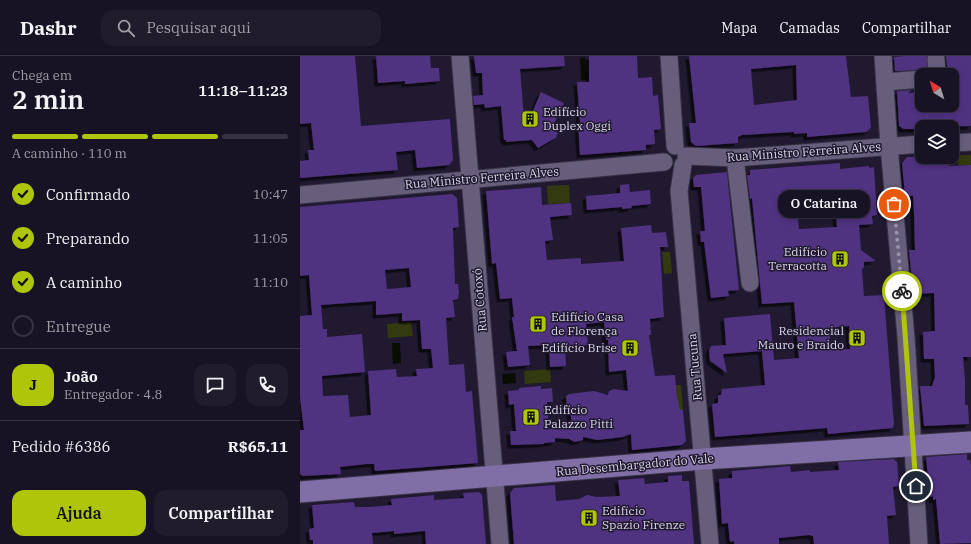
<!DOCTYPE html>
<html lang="pt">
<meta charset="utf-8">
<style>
:root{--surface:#181324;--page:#211c2c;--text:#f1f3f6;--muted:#9f9ea6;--line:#363241;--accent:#aec50a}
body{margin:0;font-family:"IBM Plex Serif",serif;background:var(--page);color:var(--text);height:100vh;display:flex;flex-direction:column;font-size:15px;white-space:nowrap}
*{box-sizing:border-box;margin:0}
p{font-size:13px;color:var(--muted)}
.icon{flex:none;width:22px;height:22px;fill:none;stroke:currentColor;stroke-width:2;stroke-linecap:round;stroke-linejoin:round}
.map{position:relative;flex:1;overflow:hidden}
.side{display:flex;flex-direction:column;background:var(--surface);width:300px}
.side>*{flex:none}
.needle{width:26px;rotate:322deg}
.fabs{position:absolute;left:615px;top:12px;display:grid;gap:8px}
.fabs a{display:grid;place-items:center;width:44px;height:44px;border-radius:8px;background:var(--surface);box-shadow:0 2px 6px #0003,0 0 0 1px var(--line);font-size:20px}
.pin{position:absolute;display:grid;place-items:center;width:34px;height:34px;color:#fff;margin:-17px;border:2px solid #fff;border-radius:50%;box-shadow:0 1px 4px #0007}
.courier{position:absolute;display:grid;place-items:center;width:40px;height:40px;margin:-20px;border:3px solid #aec50a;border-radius:50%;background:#fff;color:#222;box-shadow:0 1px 5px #0007}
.bubble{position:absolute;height:28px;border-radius:12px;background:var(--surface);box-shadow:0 2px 6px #0003,0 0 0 1px var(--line);font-size:13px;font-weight:600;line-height:28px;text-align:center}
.head em{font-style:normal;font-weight:600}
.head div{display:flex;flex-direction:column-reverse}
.head{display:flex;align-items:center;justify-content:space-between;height:68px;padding:0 12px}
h1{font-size:26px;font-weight:600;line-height:30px}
.bar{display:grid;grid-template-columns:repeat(4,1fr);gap:6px 4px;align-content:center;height:48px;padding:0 12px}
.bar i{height:5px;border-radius:3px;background:var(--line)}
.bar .active{background:var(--accent)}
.bar p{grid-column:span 4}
.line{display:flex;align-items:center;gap:10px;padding:0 12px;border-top:1px solid var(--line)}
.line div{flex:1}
.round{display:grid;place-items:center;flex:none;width:42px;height:42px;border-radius:12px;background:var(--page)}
ol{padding:0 12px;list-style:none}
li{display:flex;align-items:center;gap:12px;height:44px}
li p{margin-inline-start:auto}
li .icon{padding:4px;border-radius:50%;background:var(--accent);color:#111;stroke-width:4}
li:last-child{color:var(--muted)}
li i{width:22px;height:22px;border:2px solid var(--line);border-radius:50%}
.cta{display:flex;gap:8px;margin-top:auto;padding:8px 12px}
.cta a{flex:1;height:46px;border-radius:12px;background:var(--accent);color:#111;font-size:16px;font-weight:600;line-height:46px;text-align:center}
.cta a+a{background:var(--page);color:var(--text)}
header{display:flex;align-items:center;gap:24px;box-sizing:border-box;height:56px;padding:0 20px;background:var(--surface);border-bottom:1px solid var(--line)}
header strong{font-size:19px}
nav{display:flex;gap:22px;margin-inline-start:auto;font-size:14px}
.search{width:280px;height:36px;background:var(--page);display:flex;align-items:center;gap:10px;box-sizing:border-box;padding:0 14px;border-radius:12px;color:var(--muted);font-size:15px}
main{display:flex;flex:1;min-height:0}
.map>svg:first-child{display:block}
.green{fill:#333a0f}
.water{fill:#090d00}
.building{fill:#4f3180;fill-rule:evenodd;filter:url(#shadow)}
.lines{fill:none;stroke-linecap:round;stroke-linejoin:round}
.minor-casing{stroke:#383245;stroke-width:19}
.major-casing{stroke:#383245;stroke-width:23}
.minor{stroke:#665e7a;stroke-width:17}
.major{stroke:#806fa6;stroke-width:21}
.done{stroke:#9993a6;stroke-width:4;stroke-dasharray:0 7.2}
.route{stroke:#aec50a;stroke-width:5}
.labels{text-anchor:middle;stroke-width:3;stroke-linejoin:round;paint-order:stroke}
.poi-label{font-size:12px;fill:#dad5e6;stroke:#201930;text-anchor:start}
.street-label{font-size:12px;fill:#dad5e6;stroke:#201930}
</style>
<header>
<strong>Dashr</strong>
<div class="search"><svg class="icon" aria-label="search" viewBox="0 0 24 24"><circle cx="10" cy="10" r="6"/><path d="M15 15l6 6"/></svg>Pesquisar aqui</div>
<nav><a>Mapa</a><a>Camadas</a><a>Compartilhar</a></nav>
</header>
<main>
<section class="side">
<div class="head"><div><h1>2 min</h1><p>Chega em</p></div><em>11:18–11:23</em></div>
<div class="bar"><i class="active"></i><i class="active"></i><i class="active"></i><i></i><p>A caminho · 110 m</p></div>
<ol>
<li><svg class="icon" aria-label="check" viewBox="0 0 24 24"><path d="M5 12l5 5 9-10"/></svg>Confirmado<p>10:47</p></li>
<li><svg class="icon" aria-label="check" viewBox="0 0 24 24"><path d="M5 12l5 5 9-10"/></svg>Preparando<p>11:05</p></li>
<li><svg class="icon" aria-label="check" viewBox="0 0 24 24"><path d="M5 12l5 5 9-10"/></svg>A caminho<p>11:10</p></li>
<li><i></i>Entregue</li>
</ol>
<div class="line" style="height:72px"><b class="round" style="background:var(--accent);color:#111">J</b><div><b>João</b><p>Entregador · 4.8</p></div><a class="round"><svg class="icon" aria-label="chat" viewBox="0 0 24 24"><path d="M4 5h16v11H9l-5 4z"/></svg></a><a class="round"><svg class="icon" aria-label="phone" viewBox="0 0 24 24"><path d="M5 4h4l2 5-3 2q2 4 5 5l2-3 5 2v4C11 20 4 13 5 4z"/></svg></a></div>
<div class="line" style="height:52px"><div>Pedido #6386</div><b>R$65.11</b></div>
<div class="cta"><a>Ajuda</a><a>Compartilhar</a></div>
</section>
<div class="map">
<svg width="671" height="488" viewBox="0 0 671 488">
<defs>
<filter id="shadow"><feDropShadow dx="-3.5" dy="3.5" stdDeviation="0" flood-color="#0009"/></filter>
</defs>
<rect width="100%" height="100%" fill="#201930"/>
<!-- green -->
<g class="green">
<path d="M671,99V109H658L657,99Z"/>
<path d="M269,129L270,147L248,148L247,130Z"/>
<path d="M362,196H370L372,217L364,218Z"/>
<path d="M111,266L113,280L88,282L87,268Z"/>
<path d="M250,313L251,326L225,328L224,315Z"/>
<path d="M376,329H381L383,354H377Z"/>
</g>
<!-- water -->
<g class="water">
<path d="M280,2H285L288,24H281Z"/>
<path d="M92,287H100L101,307L93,308Z"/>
<path d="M215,317L216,327L203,328L202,318Z"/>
</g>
<!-- building -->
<g class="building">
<path d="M0,0H55L61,70L150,63L153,104L149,109L117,112L115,94L96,96L98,114L0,122V105L9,104L8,94H14L11,67L0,68Z"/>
<path d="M76,0H130L131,12H139L140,25L105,28V25L78,27Z"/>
<path d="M174,0H264L265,10L220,13L225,73L241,36L264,47L253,70L258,78L256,80L257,81L238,92L232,84L206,86V84H204L201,50L185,52L184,48L174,49L173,40L183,39L182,17H176Z"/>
<path d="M289,0H337L338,22L352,21L353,40L358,39L361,73L354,74L355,88L346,89V94L280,99L278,68H280L277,26H289Z"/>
<path d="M389,0H546L551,41L568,40L571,72L566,76L507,81V77L494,78V76L442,79L438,81V87L396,90L391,86L389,67H396ZM496,9L497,44L454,49L451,13Z"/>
<path d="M604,0H627V14L595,15L594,1Z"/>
<path d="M646,0H671V70L622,71V73H604L599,70L597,35L611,34L608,37L622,36V49L652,50V19H648Z"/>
<path d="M607,101H646L649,110L671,109V301H663L665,324V349H668L669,368L624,370L620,330H632L635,321L634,303H624L623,276L635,275L634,237L613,238L609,194H615L614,158L613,140H605L602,107Z"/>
<path d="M540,107V113L569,110V112L574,111L577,159L572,160L573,168L559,169L561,194L576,205L564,206V211L562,213L564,240L584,239L594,368L593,372L528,378L527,372L415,381L412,348L418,347V339H421L422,333L465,329L462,295L423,298L427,317L410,305L409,295L411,290L426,289L424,262L470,258L474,304L499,302L494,246L462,248L452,142L450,143L447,119H450V114ZM535,146L537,171L499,173L497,153L516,151V147ZM549,270L550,293L531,294L529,272Z"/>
<path d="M427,116L439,234L428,235L429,240L411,242L404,186H401L400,175H405L401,131H394L393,122L396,119Z"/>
<path d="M329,128L330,136L350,134L351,148L331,150L332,152L322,153V151L287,154L286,140L320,137V129Z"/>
<path d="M241,131L242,149L271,147L272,159L250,161L253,184L245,185L247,204L281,202V208L324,205L321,172L351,169L352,177L366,176L368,191H360L364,261L350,263L351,279H349L355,320L375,319L377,341L380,354H383L386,385L382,389L332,394L331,378L323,381L297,384L283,381V384L275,386L269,383L255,382V386L244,387V388L211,389L210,375H216L214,348L209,349L208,335L219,334V332L241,330V333L252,332L253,346H247L249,373L272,371L270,353H267L266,340L269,338L294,335L308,339L309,335L314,333L328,335L326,314L309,316L308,284H306L304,266L286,268L288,289L265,291L266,310L250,311L249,289L228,290L230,309L208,311L206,296L217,295L212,261H214L212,242L200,243L196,207L192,208L186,135Z"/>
<path d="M152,138L157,142L159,171L153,172L155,228H158L159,236L158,243L153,244L155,261L146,262L149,309L164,308L166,336L172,335L178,407L75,415L74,408H66L40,411L41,418L3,420L0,418V374H4L0,341V260L12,259L9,219L0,220V151ZM109,212L111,231L87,233L85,214ZM76,245V259L102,257V265L120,264L122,293H131L133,312L116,313L117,320L97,321L96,313L68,315L71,359L50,361L48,339L23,340L22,320L65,316L62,278L27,281V273H23L21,249Z"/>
<path d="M667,398V404H670L671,410V487L640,488L636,443L633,444V440L630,441L626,401Z"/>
<path d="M594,403L597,406L599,430L593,431L596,459L587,460L589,488H514L513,480L509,479L479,482V488H434V485L430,486L428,467L422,468L419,423L432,422V415L490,410L491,416L510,414V416L539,414L538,406Z"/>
<path d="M382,419V425H389L394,488H214L210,437L214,432L255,429L256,445L279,443L287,439L297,441L320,440L318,424L344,422L345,428L368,426V420Z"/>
<path d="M179,436L182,439L186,488H126L125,475L94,478V475L72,477L73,488H13V484H10L9,473L14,472L12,449L54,446L55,451H70L92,449L91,443L134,439V444L164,442L163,437Z"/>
</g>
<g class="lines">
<defs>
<g id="minor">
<path d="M160,0L200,488"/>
<path d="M369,0L375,90"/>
<path d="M583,0L589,90L606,281L619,488"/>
<path d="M636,3L637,19"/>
<path d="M585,26L622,23"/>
<path d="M652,87L671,86"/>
<path d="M386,100L435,102L622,88"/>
<path d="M435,102L450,227"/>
<path d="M383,109L379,135L410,488"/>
<path d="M0,139L364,106"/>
</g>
<path id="major" d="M0,436L403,403L671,386"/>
</defs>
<!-- minor casing -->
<use href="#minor" class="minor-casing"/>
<!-- major casing -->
<use href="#major" class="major-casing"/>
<!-- minor -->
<use href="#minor" class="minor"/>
<!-- major -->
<use href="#major" class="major"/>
</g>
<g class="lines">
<!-- done -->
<path class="done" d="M594,148L602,235"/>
<!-- route -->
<path class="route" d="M602,235L616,430"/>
</g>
<!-- icons -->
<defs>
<symbol id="building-square" viewBox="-11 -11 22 22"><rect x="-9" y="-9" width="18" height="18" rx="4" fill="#aec50a" stroke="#201930"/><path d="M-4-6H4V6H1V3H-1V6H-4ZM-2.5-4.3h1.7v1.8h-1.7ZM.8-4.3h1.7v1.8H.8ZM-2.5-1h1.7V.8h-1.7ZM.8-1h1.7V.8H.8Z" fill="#111"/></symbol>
</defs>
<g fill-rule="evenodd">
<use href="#building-square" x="220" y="53" width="20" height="20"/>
<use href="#building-square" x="530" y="193" width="20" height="20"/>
<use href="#building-square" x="228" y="258" width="20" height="20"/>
<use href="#building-square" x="547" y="272" width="20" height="20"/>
<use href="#building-square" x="320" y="282" width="20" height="20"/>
<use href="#building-square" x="221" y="351" width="20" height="20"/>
<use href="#building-square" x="279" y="452" width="20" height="20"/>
</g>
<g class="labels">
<!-- poi labels -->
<g class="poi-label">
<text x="243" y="60">Edifício<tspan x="243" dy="14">Duplex Oggi</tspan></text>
<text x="527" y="200" text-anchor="end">Edifício<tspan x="527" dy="14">Terracotta</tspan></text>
<text x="251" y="265">Edifício Casa<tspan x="251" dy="14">de Florença</tspan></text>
<text x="544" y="279" text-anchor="end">Residencial<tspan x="544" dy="14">Mauro e Braido</tspan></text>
<text x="317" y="296" text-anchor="end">Edifício Brise</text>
<text x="244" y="358">Edifício<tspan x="244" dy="14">Palazzo Pitti</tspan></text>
<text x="302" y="459">Edifício<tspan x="302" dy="14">Spazio Firenze</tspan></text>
</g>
<!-- street labels -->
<g class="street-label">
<text transform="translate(504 96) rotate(-4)" y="4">Rua Ministro Ferreira Alves</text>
<text transform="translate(182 122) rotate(-5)" y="4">Rua Ministro Ferreira Alves</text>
<text transform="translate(180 244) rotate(-95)" y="4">Rua Cotoxó</text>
<text transform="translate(395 311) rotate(-95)" y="4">Rua Tucuna</text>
<text transform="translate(335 409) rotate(-5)" y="4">Rua Desembargador do Vale</text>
</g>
</g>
</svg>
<div class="fabs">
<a><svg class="needle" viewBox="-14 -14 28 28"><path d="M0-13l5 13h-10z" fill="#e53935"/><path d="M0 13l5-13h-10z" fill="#9f9ea6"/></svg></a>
<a><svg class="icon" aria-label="layers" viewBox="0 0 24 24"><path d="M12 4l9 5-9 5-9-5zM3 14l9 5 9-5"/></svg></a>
</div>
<div class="pin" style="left:594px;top:148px;background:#ea580c"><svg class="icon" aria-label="bag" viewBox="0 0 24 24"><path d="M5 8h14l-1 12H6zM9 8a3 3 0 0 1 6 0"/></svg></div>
<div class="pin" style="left:616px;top:430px;background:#1f2937"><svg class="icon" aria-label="home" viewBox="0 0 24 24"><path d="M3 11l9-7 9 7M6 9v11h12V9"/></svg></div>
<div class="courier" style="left:602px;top:235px"><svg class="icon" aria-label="bike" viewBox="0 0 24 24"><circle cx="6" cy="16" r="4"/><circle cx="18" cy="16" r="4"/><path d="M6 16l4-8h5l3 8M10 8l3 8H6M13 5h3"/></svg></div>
<div class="bubble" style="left:478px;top:134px;width:92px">O Catarina</div>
</div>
</main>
